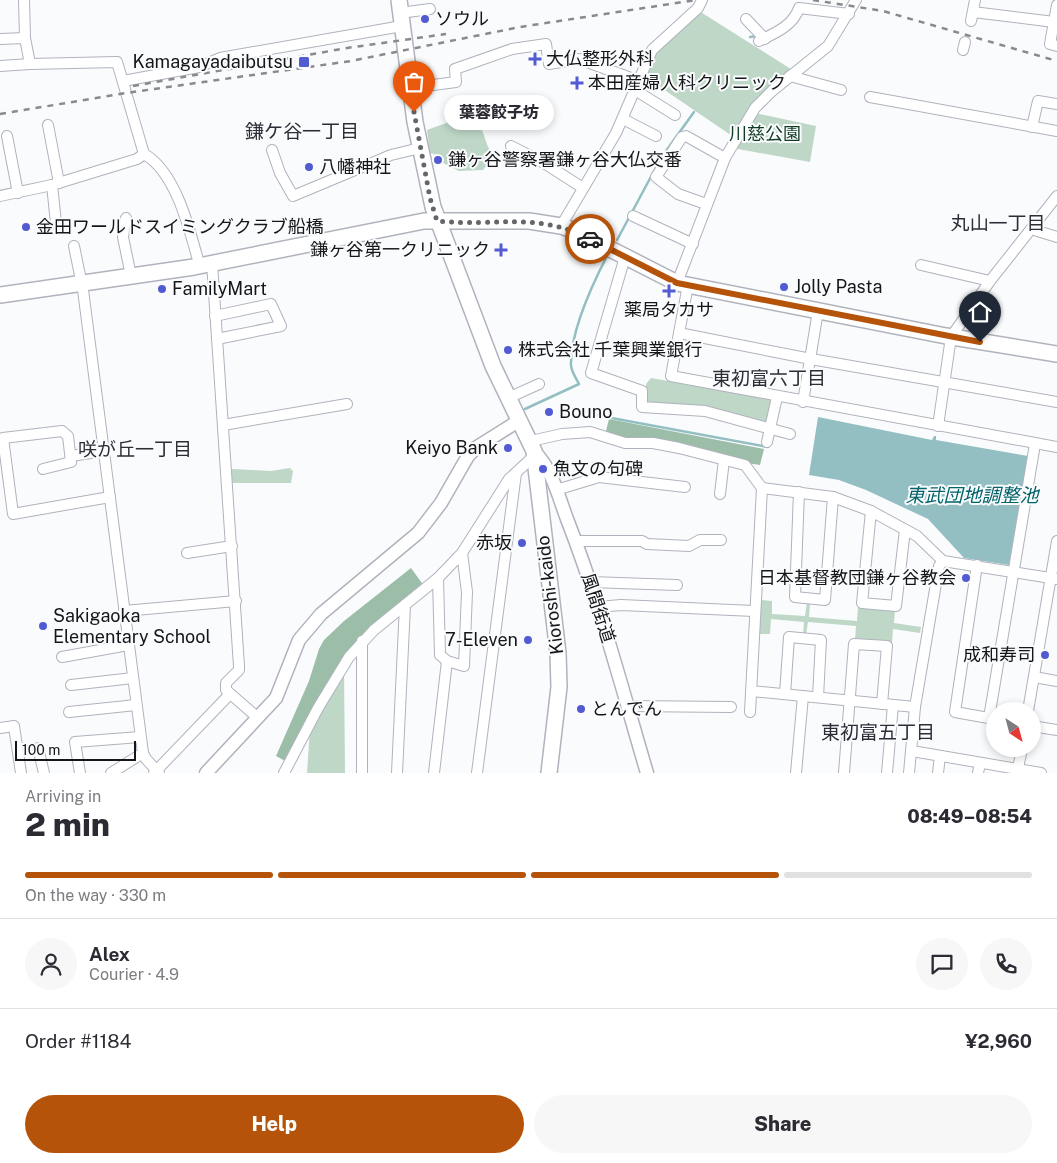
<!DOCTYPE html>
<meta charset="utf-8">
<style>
:root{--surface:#fff;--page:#f7f7f7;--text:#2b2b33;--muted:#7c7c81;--line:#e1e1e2;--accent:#b45309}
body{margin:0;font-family:"Public Sans","Noto Sans JP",sans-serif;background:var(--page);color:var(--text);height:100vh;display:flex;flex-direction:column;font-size:19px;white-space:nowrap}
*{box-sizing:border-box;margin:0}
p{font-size:16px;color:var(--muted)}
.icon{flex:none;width:28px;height:28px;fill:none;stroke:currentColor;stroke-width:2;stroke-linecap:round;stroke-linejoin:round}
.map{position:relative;height:773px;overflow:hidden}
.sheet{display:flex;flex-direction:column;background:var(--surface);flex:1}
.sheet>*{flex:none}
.needle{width:32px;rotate:144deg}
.fabs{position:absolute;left:986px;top:702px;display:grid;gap:10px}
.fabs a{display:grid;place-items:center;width:55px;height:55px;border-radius:50%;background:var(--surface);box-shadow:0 2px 8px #0003;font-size:25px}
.scale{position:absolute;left:15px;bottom:12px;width:121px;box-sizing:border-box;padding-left:5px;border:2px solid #141619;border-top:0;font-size:14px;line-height:18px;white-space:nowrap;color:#141619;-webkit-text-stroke:4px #fafbfd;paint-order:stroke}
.pin{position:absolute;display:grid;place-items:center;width:42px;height:42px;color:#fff;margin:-51px -21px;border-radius:50% 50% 50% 0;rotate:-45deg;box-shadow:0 0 5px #0007}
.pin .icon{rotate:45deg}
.courier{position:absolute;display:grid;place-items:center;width:50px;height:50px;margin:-25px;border:4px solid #b45309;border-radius:50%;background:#fff;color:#222;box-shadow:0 1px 6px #0007}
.bubble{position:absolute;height:35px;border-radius:18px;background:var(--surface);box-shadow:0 2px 8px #0003;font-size:16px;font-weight:800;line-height:35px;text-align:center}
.head em{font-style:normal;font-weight:800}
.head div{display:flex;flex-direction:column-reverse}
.head{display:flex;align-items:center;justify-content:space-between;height:85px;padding:0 25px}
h1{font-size:32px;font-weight:800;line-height:38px}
.bar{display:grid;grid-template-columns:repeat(4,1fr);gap:8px 5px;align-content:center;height:60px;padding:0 25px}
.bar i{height:6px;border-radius:4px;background:var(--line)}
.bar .selected{background:var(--accent)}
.bar p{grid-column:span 4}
.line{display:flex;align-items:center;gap:12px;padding:0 25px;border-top:1px solid var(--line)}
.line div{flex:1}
.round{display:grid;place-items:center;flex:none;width:52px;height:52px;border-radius:26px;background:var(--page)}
.action{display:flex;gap:10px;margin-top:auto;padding:10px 25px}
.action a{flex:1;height:58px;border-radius:30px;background:var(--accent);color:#fff;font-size:20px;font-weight:800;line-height:58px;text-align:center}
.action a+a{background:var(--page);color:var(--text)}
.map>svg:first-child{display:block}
.green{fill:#bed7c7}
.forest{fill:#9cbea9}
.water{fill:#93bfc2}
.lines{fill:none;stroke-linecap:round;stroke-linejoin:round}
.stream{stroke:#93bfc2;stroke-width:2.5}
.minor-casing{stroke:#b0b3bd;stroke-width:12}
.tertiary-casing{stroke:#b0b3bd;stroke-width:15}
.primary-casing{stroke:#b0b3bd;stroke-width:18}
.minor{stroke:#fff;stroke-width:10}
.tertiary{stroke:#fff;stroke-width:12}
.primary{stroke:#fff;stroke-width:15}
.rail{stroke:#898a8d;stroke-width:2.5;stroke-dasharray:6 6;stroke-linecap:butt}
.done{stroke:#646669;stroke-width:5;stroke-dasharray:0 9}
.route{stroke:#b45309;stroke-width:6}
.poi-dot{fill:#525bd1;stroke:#fafbfd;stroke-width:2}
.labels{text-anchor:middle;stroke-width:4;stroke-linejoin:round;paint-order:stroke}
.poi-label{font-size:18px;fill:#141619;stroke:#fafbfd;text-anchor:start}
.park-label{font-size:18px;fill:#0f3b25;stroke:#fafbfd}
.street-label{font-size:18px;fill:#141619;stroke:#fafbfd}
.neighbourhood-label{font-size:19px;fill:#2b2e36;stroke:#fafbfd}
.water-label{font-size:19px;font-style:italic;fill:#026369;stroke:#fafbfd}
</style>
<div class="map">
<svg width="1057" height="773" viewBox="0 0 1057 773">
<rect width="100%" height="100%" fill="#fafbfd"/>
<!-- green -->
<g class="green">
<path d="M699,11L794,71L735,138L644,76L654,53Z"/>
<path d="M459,110H475L488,147L494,156L483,170L459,171L443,163L441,156L430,153L427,130L449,122L448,112Z"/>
<path d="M755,113L816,126L810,162L738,149L736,146Z"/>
<path d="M651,378L770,399L772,403L768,421L764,423L645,403L646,384Z"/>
<path d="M290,468L293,471L291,483H232L231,470L233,469L271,471Z"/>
<path d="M761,600L772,601V614L805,616L807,602L810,603L809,617L857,621L858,607L895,611L894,623L921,627L920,633L893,629L892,643L855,640L856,626L808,622L806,635H803L804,622L771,619L770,634H759Z"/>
<path d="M344,669L345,773H307L310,728Z"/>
</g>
<!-- forest -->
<g class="forest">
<path d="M609,419L764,449L760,465L746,463L605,435Z"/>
<path d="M411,568L424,586L371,629L287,762L276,756L309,681L319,649L324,640L344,621Z"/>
</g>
<!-- water -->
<path class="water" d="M818,417L932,440L934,436H936V440L1028,456L1009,565L964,558L928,519L866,490L839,480L809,475Z"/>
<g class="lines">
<!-- stream -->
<g class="stream">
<path d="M750,37L758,36"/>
<path d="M617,240L661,158L694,112"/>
<path d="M525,409L579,384C576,378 570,370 571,363C571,331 593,283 608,254"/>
<path d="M590,414L768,447"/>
</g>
<defs>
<g id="minor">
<path d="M24,0L25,38L30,64L117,62L144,154C175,171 189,227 198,260"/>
<path d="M1057,5L1050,44L1057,46"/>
<path d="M973,12L1054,22"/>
<path d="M400,13L430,9"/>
<path d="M746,19L765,39"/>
<path d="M971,21L975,0"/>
<path d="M0,39L25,38"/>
<path d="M759,41C775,33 793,26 799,8L849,14"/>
<path d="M963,50L965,42"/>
<path d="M0,66L30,64"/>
<path d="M790,76L841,90"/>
<path d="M123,81L199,67L220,58L402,26"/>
<path d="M410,88L456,82L455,69L512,49L546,44L549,64L579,59L639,81"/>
<path d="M635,90L675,115"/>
<path d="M870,97L1057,131"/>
<path d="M623,119L656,136"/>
<path d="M48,125L59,183"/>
<path d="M1032,127L1038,101L1057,104"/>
<path d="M7,136L18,193"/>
<path d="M511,146L544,163L583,188"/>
<path d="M272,150L280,173L293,196L391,155L420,148"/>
<path d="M52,185L56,223"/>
<path d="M0,196L52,185L137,159L144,154"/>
<path d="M706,204L678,194L656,177L682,137L686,136L725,158"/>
<path d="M633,216L693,244"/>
<path d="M126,218L123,237L131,276"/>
<path d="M561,226L616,133L652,50L698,8L702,0"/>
<path d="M1031,229L1057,237"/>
<path d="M74,246L83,290L143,753L146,759L159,773"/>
<path d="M625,257L591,373L642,391V407L705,411L790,434"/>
<path d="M212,263L239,666V670L226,683V690L258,718"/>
<path d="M921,265L990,281"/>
<path d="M677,283L725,158L755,108L772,91L828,46L856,0"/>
<path d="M688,285L671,376L1057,447"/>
<path d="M215,316L271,304L281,326L217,339"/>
<path d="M679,333L811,359L1057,402"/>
<path d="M508,398L539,384"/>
<path d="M803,402L818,311"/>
<path d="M223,425L347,404"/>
<path d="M938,426L951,337L990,281L1057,196"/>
<path d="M531,441L562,434L590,432L625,443H653L679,448L745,465L762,488"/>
<path d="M767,442L777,397"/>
<path d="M71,456L104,451"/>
<path d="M43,469L71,462L68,436L62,431L3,438L13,514L110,497"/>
<path d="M556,490L599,477L685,487"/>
<path d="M799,492L795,597L825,600L833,497"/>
<path d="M720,494L724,460"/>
<path d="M871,511L862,603L896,606L905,530"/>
<path d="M576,541H642L647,544L689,546L700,540H721"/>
<path d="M187,553L232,546"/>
<path d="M977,565L955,712L994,719"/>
<path d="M438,578L440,655L447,661"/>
<path d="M590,582L677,585"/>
<path d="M598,607L621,605L754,611"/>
<path d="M124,611L236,601"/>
<path d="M62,657L128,645"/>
<path d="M1034,677L1057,681"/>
<path d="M71,685L133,678"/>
<path d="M751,691L915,707"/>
<path d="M785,694L789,637L821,640L818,697"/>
<path d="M627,706L731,707"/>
<path d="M1028,711L1057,541"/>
<path d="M69,712L136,705"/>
<path d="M750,712L762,488L833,497L871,511L917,536L943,561L1057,579"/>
<path d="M989,718L1035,444"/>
<path d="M1032,726L1057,730"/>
<path d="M0,728L14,726L21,773"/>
<path d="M38,748L44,773"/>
<path d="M912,751L1041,773"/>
<path d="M80,773L75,742L140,737"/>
<path d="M111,773L143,753"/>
<path d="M154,773L230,694"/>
<path d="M284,773L318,708L349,657L374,630L438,578L462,553L509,479L534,456"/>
<path d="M362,773V641"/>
<path d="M397,773L405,605"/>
<path d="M434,773L447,661L464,666L467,592L462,553"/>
<path d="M477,773L516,473"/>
<path d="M796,773L803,696"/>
<path d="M844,773L854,644L887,646L882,704"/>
<path d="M887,773L893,705"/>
<path d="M909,773L915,707L939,566L943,561"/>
<path d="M938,773L940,756"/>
<path d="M978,773L980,763"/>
<path d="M1017,773L1022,749"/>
</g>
<g id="tertiary">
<path d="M534,451C552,469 558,495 567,519C599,601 622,688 647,773"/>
<path d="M206,773L276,698L299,640L321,614L418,533L441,503L468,456L477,447L520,420"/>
</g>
<g id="primary">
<path d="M399,0L415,122L433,207L493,366L534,451L558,653L559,687L549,773"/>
<path d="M0,295L194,267L424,221H529L561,226L575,231L677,283L946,336L1057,354"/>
</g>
</defs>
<!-- minor casing -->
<use href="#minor" class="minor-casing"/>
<!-- tertiary casing -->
<use href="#tertiary" class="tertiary-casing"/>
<!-- primary casing -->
<use href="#primary" class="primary-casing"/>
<!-- minor -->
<use href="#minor" class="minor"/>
<!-- tertiary -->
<use href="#tertiary" class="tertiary"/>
<!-- primary -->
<use href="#primary" class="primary"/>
<!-- rail -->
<g class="rail">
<path d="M813,0L883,11L1057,61"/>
<path d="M133,86L347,48L446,34"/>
<path d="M0,114L126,93L351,61L520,27L696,0"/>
</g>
</g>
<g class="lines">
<!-- done -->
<path class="done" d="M414,112L430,198L437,221C494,227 536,211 590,239"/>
<!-- route -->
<path class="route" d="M590,239L677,283L980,342"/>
</g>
<!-- markers -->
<g class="poi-dot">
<circle cx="425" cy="19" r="5"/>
<path d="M532.5 51.5h5v5h5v5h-5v5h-5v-5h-5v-5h5z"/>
<rect x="298" y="56" width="12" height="12" rx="2.5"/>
<path d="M574.5 75.5h5v5h5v5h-5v5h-5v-5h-5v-5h5z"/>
<circle cx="438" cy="160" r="5"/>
<circle cx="309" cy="167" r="5"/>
<circle cx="26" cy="227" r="5"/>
<path d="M498.5 242.5h5v5h5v5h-5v5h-5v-5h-5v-5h5z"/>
<circle cx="784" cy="287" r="5"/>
<circle cx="162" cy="289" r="5"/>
<path d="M666.5 283.5h5v5h5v5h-5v5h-5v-5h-5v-5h5z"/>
<circle cx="508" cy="350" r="5"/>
<circle cx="549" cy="412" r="5"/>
<circle cx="508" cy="448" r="5"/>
<circle cx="543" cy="469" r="5"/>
<circle cx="522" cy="543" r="5"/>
<circle cx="966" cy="578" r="5"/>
<circle cx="43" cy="626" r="5"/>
<circle cx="528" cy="640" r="5"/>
<circle cx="1045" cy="655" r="5"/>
<circle cx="581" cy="709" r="5"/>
</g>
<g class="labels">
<!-- poi labels -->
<g class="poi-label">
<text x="435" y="25">ソウル</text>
<text x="546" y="65">大仏整形外科</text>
<text x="293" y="68" text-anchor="end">Kamagayadaibutsu</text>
<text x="588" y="89">本田産婦人科クリニック</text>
<text x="448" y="166">鎌ヶ谷警察署鎌ヶ谷大仏交番</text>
<text x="319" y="173">八幡神社</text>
<text x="36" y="233">金田ワールドスイミングクラブ船橋</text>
<text x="490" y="256" text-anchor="end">鎌ヶ谷第一クリニック</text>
<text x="794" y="293">Jolly Pasta</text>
<text x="172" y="295">FamilyMart</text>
<text x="669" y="316" text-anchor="middle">薬局タカサ</text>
<text x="518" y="356">株式会社 千葉興業銀行</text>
<text x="559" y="418">Bouno</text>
<text x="498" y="454" text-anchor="end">Keiyo Bank</text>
<text x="553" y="475">魚文の句碑</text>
<text x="512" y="549" text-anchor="end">赤坂</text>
<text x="956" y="584" text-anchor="end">日本基督教団鎌ヶ谷教会</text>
<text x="53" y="622">Sakigaoka<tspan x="53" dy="21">Elementary School</tspan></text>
<text x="518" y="646" text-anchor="end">7-Eleven</text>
<text x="1035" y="661" text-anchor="end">成和寿司</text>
<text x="591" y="715">とんでん</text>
</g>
<!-- park labels -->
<g class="park-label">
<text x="765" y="140">川慈公園</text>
</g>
<!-- street labels -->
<g class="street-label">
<text transform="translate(550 595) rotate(-97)" y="6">Kioroshi-kaido</text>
<text transform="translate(598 608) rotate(72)" y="6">風間街道</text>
</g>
<!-- neighbourhood labels -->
<g class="neighbourhood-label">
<text x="302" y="138">鎌ケ谷一丁目</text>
<text x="998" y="230">丸山一丁目</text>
<text x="769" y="385">東初富六丁目</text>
<text x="135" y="456">咲が丘一丁目</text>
<text x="878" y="739">東初富五丁目</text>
</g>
<!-- water labels -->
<g class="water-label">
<text x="972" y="502">東武団地調整池</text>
</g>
</g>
</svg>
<div class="fabs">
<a><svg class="needle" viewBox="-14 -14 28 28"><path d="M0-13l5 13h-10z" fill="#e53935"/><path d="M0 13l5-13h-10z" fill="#7c7c81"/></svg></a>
</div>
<div class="scale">100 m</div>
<div class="pin" style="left:414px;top:112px;background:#ea580c"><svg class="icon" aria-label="bag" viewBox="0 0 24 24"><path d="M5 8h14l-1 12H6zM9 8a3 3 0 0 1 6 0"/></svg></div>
<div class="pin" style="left:980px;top:342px;background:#1f2937"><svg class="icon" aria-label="home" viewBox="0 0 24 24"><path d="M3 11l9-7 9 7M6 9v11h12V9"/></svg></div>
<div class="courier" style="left:590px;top:239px"><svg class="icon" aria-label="car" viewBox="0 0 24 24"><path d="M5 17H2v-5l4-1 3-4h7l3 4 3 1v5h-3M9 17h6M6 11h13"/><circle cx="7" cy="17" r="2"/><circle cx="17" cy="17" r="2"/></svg></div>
<div class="bubble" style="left:444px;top:95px;width:110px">葉蓉餃子坊</div>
</div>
<section class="sheet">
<div class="head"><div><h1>2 min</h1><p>Arriving in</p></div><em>08:49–08:54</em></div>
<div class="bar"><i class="selected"></i><i class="selected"></i><i class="selected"></i><i></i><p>On the way · 330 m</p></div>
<div class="line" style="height:90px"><a class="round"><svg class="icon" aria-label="person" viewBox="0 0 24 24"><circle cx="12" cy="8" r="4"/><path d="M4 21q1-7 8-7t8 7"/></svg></a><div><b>Alex</b><p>Courier · 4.9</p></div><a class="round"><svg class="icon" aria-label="chat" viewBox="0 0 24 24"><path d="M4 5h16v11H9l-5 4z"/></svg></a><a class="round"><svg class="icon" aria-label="phone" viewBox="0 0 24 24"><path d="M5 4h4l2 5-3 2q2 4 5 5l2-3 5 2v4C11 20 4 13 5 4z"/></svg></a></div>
<div class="line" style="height:65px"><div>Order #1184</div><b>¥2,960</b></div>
<div class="action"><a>Help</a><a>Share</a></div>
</section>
